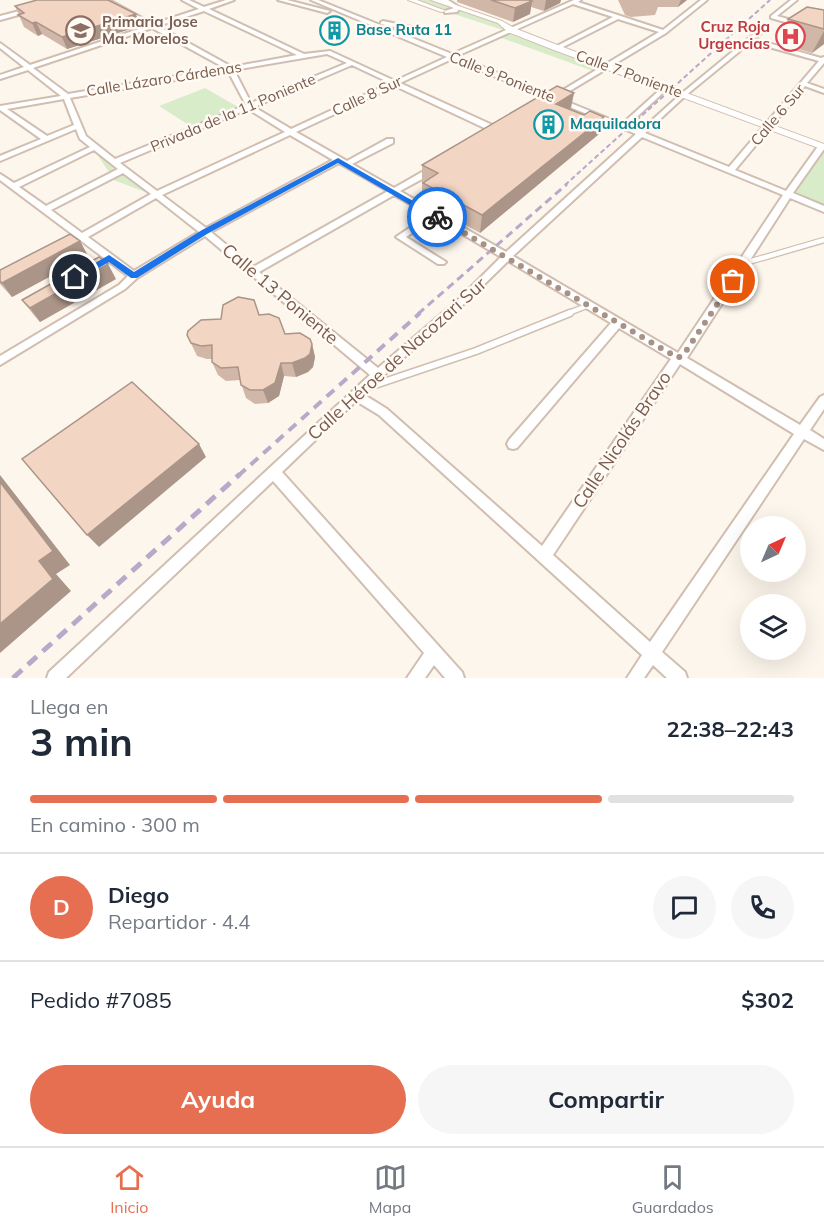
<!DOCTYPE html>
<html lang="es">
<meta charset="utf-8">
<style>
:root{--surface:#fff;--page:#f6f6f7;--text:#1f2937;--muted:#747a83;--line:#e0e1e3;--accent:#e76f51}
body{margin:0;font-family:Mulish,sans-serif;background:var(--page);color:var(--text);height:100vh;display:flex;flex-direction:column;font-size:22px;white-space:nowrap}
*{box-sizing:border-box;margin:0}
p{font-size:20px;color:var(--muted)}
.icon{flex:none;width:33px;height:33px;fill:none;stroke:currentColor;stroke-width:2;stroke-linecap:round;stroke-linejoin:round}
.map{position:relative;height:678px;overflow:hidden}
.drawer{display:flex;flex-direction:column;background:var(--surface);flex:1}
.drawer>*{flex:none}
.needle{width:39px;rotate:44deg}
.tools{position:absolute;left:740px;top:516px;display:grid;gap:12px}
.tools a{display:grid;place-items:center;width:66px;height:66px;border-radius:50%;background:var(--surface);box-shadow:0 6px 24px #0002;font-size:30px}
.pin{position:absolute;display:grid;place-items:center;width:51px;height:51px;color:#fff;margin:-26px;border:3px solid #fff;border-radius:50%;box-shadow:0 2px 6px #0007}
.courier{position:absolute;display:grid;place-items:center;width:60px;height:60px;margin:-30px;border:4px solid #1a73e8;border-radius:50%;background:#fff;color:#222;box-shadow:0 2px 8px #0007}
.head em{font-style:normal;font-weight:700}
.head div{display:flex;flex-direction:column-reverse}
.head{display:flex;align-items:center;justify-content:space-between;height:102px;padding:0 30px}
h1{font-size:39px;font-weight:700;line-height:45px}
.bar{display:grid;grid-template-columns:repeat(4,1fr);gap:9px 6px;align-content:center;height:72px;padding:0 30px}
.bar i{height:8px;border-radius:4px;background:var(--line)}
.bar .active{background:var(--accent)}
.bar p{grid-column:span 4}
.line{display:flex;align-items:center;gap:15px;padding:0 30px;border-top:2px solid var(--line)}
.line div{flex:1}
.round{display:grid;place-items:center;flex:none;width:63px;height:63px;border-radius:32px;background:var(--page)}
.cta{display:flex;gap:12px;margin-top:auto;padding:12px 30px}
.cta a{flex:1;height:69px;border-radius:36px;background:var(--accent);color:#fff;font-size:24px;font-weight:700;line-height:69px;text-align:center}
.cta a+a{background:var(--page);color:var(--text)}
.menu{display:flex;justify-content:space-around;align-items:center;height:84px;border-top:2px solid var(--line);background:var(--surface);font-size:16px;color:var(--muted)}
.menu a{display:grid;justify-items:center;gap:3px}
.menu .active{color:var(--accent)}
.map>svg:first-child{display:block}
.green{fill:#d8ecc9}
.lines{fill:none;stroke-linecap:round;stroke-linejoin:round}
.lane-far1-casing{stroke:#d1beb0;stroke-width:7}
.lane-casing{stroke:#d1beb0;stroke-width:9}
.street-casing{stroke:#d1beb0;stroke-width:4}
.secondary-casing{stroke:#d6c0b0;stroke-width:2}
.lane-far1{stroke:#fff;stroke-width:4.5}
.lane{stroke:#fff;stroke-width:6}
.street{fill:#fff;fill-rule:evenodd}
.secondary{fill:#fff;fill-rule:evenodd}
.rail-far3{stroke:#b9a8c9;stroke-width:2;stroke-dasharray:5 3;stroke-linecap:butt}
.rail-far2{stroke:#b9a8c9;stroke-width:3;stroke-dasharray:8 5;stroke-linecap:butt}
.rail-far1{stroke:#b9a8c9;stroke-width:4;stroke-dasharray:10 7;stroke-linecap:butt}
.rail{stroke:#b9a8c9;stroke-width:5;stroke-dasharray:12 8;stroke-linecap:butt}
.wall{fill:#d1b7a8}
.shaded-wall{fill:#aa9588}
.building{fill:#f3d5c3;stroke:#aa9588;stroke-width:1.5}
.route{fill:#1a73e8}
.done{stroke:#a89285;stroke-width:6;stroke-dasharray:0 10.8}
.labels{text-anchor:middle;stroke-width:5;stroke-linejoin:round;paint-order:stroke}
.far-education-label{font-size:15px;font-weight:bold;fill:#785e54;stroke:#fffaf3;text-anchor:start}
.far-health-label{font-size:15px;font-weight:bold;fill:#be3a42;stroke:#fffaf3;text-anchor:end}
.far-culture-label{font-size:15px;font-weight:bold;fill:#0d838f;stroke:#fffaf3;text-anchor:start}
.far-street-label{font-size:15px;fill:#7a5c4d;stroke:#fffaf3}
.street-label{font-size:18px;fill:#7a5c4d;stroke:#fffaf3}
</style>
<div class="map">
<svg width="824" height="678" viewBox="0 0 824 678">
<rect width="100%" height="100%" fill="#fdf6ec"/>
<!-- green -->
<g class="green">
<path d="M411,0H433L500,23L510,28L506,31Z"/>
<path d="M511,31L603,65L593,71L499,37Z"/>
<path d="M205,88L238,107L192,127L159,106Z"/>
<path d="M823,149H824V206L792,194Z"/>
<path d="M94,150L153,195L111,179V175Z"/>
</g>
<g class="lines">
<defs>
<g id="lane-far1">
<path d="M745,263L824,240"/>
<path d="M566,314L589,305"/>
</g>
<path id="lane" d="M366,388L476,351L570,313"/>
<g id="street">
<path d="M102,0H109L153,24L199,9L182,0H189L204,7L226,0H234L209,9L304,54L330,51L395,81L447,57L311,0H318L452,54L574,0H581L578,2L663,30L701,0H707L666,33L558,98L622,124L663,87H667V89L627,126L640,131L681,94L760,29L765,30L754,39L821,58L824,57V63L807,83L824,89V93L805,86L735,170L786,191L819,145H824V149L793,193L824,206V212L790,198L687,358L800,425L820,397L824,395V409L810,430L824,439V450L804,439L662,652L685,672L687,678H667L653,665L644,678H627L642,655L379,415L356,401L282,472L462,672L464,678H445L434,665L425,678H407L424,653L273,481L66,678H47L49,672L370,375L205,236L137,278L125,289L0,365V356L119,285L128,276L0,180V174L14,183L90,147L80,139L76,129L0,161V156L41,139L0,110V106L61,96L28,70L0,79V75L24,67L0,48V43L30,65L148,26ZM573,4L613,17L555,47V49H559L618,19L659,32L553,96L457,56ZM204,11L297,55L232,67L158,26ZM152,28L225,68L68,94L33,68ZM751,42L819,61L729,167L645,133L685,96ZM327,54L347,63L251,103L234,70ZM452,59L636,134L506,252L400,191L435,172V168H429L394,188L352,164L393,143V139H387L347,161L296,132L395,86L493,132H499V128L400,83ZM352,65L390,83L291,129L254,107ZM228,71L246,105L115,159L86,136L70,98ZM64,99L74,125L47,136L7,109ZM248,109L285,132L157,191L120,163ZM290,135L333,160L206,228L162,195ZM642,137L783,195L678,353L513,256ZM94,150L118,169L46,206L19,187ZM339,163L388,191L253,267L211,232ZM123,173L151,194L82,233L51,210ZM394,195L429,215L396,237L438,264H444L446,262L406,237L435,218L501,257L460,298L378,368L259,272ZM156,198L199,232L134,271L88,237ZM508,261L611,323L509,440L507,444L509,448L513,449L517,448L619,328L671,359L542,546L387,409L363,394L466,302ZM680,364L794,434L650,642L553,555Z"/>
<path d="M278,0H287L330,11L327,13Z"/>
<path d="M441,0H448L460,8L457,12L445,13V11L454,8Z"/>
<path d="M791,0H797L777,16L824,29V33L771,18V16Z"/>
<path d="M31,8L33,11L0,20V16Z"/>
<path d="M383,21L416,28L419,30L416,32L381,24V22Z"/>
</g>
<g id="secondary">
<path d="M408,0H417L446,11L441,12Z"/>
<path d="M431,0H441L502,21L514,28L560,46L824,144V150L554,50L508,32L498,23Z"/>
</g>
</defs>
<!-- lane-far1 casing -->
<use href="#lane-far1" class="lane-far1-casing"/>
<!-- lane casing -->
<use href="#lane" class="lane-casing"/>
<!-- street casing -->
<use href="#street" class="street-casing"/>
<!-- secondary casing -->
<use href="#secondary" class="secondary-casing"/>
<!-- lane-far1 -->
<use href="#lane-far1" class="lane-far1"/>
<!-- lane -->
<use href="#lane" class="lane"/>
<!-- street -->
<use href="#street" class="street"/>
<!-- secondary -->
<use href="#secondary" class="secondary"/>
<!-- rail-far3 -->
<path class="rail-far3" d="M565,185L770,0"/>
<!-- rail-far2 -->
<path class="rail-far2" d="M418,314L567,184"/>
<!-- rail-far1 -->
<path class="rail-far1" d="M238,476L420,313"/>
<!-- rail -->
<path class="rail" d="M13,678L240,474"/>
</g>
<!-- wall -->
<g class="wall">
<path d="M457,0H561L560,3L544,11L531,7L530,14L513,22L457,2Z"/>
<path d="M618,0H687L678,7H658L655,15L631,17L625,15Z"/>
<path d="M15,6L140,26L67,49L42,34L38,36L24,27Z"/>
<path d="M824,10V44L812,53L777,43L788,19Z"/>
<path d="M574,93L571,109L584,115L604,117L599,134L480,233L422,201V165Z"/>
<path d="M80,241L88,256L12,297L0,284V270Z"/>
<path d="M116,279L40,322L33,314L22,300Z"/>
<path d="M259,315L285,334L312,344L315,357L313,367L308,372L296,377L284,376L279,396L268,403L255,404L246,398L240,380L226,381L218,375L212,362V359H207L197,356L187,335L221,319Z"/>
</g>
<!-- shaded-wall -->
<g class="shaded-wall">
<path d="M546,0H561L560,3L544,11Z"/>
<path d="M681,0H687L678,7Z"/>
<path d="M532,1L530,14L513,22L515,8Z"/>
<path d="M136,14L140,26L67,49L62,37Z"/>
<path d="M36,22L42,34L38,36L32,23Z"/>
<path d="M824,31V44L812,53Z"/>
<path d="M574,93L570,110L556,104Z"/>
<path d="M604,117L599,134L480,233L482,215Z"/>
<path d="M80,241L88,256L12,297L2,283Z"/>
<path d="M108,264L116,279L40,322L30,308Z"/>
<path d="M312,344L315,357L313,367L308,372L296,377L292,363Z"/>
<path d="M281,363L284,376L279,396L268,403L263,390Z"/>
<path d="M199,444L206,457L99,547L87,535Z"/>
<path d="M0,475L70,565L56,574L71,591L0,653V624L39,561L0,482Z"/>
</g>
<!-- building -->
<g class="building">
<path d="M37,0H108L136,14L62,37L36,22L32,23L18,15L24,13L15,6Z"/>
<path d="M491,0H529L532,1L515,8Z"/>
<path d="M807,7L824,10V29L788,19Z"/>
<path d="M557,86L574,93L556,104L584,115L590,111L604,117L482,215L423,183L438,173L422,165Z"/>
<path d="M70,234L80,241L2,283L0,281V270Z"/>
<path d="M99,257L108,264L30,308L22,300Z"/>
<path d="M238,297L254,300L259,315L269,314L279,318L285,334L300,333L310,339L312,344L310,354L305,358L292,363H281L275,383L263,390H250L241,385L238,367L221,368L212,362V345L201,346L191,343L187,335L188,331L201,320L221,319L223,305Z"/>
<path d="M132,382L199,444L87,535L22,459Z"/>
<path d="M0,482L53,551L39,561L53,579L0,624Z"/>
</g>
<!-- route -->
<path class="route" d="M338,158L441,217L434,219L338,163L207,234L137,278H131L109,262L79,279L71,277L109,255L134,272L202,230Z"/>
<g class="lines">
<!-- done -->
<path class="done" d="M437,217L678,358L684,354L733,281"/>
</g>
<!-- icons -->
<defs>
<symbol id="building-ring" viewBox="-11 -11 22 22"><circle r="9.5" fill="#fffaf3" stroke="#0f9aa8" stroke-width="1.5"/><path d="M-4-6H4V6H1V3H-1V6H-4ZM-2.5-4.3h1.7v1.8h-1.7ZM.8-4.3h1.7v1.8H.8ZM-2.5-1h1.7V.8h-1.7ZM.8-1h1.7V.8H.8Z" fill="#0f9aa8"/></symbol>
<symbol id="school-ring" viewBox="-11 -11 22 22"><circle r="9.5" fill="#fffaf3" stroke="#8d6e63" stroke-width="1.5"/><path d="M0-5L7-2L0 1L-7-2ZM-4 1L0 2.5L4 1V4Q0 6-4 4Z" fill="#8d6e63"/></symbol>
<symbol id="hospital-ring" viewBox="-11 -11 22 22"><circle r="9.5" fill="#fffaf3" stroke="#e0444e" stroke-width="1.5"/><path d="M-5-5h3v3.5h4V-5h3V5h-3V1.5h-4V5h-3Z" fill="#e0444e"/></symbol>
</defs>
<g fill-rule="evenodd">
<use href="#building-ring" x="318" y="14" width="33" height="33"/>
<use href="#school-ring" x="64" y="14" width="33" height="33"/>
<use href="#hospital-ring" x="774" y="20" width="33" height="33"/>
<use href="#building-ring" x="532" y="108" width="33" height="33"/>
</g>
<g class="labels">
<!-- far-education labels -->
<g class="far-education-label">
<text x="102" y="27">Primaria Jose<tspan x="102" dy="17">Ma. Morelos</tspan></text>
</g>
<!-- far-health labels -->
<g class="far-health-label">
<text x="770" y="32">Cruz Roja<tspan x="770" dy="17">Urgencias</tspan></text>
</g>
<!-- far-culture labels -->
<g class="far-culture-label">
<text x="356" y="35">Base Ruta 11</text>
<text x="570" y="129">Maquiladora</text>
</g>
<!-- far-street labels -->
<g class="far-street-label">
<text transform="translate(629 74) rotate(20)" y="5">Calle 7 Poniente</text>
<text transform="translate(502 77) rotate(22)" y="5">Calle 9 Poniente</text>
<text transform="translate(164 79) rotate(-9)" y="5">Calle Lázaro Cárdenas</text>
<text transform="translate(367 96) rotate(-25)" y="5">Calle 8 Sur</text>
<text transform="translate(233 113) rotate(-23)" y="5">Privada de la 11 Poniente</text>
<text transform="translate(778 115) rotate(-50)" y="5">Calle 6 Sur</text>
</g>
<!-- street labels -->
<g class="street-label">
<text transform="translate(280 294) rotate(40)" y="6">Calle 13 Poniente</text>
<text transform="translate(397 359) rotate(-42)" y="6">Calle Héroe de Nacozari Sur</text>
<text transform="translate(622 440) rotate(-56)" y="6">Calle Nicolás Bravo</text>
</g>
</g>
</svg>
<div class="tools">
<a><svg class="needle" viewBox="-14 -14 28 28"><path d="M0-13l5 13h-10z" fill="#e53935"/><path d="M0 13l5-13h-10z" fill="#747a83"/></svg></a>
<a><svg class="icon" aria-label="layers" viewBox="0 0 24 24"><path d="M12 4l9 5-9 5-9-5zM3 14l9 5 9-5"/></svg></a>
</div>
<div class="pin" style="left:733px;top:281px;background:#ea580c"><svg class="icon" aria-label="bag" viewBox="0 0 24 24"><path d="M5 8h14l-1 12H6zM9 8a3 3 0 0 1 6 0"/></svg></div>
<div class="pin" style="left:75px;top:277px;background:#1f2937"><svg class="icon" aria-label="home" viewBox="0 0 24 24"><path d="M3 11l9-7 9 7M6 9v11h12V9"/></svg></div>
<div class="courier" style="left:437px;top:217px"><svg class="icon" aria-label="bike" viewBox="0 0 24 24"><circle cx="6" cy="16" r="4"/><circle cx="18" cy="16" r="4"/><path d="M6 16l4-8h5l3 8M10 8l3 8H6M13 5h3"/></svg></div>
</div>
<section class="drawer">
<div class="head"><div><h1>3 min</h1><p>Llega en</p></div><em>22:38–22:43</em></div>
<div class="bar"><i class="active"></i><i class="active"></i><i class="active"></i><i></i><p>En camino · 300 m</p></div>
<div class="line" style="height:108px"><b class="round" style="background:var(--accent);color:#fff">D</b><div><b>Diego</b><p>Repartidor · 4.4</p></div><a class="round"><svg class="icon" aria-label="chat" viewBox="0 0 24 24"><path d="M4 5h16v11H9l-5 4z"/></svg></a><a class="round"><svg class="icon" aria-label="phone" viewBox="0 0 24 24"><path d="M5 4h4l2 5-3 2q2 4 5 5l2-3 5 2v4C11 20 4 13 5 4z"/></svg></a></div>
<div class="line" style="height:78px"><div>Pedido #7085</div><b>$302</b></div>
<div class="cta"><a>Ayuda</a><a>Compartir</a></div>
</section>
<nav class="menu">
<a class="active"><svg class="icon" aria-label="home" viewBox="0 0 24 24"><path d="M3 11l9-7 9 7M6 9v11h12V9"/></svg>Inicio</a>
<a><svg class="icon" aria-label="map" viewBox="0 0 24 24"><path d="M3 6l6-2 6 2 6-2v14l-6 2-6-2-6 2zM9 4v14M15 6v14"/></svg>Mapa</a>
<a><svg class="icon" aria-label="saved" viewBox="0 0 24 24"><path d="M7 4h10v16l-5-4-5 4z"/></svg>Guardados</a>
</nav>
